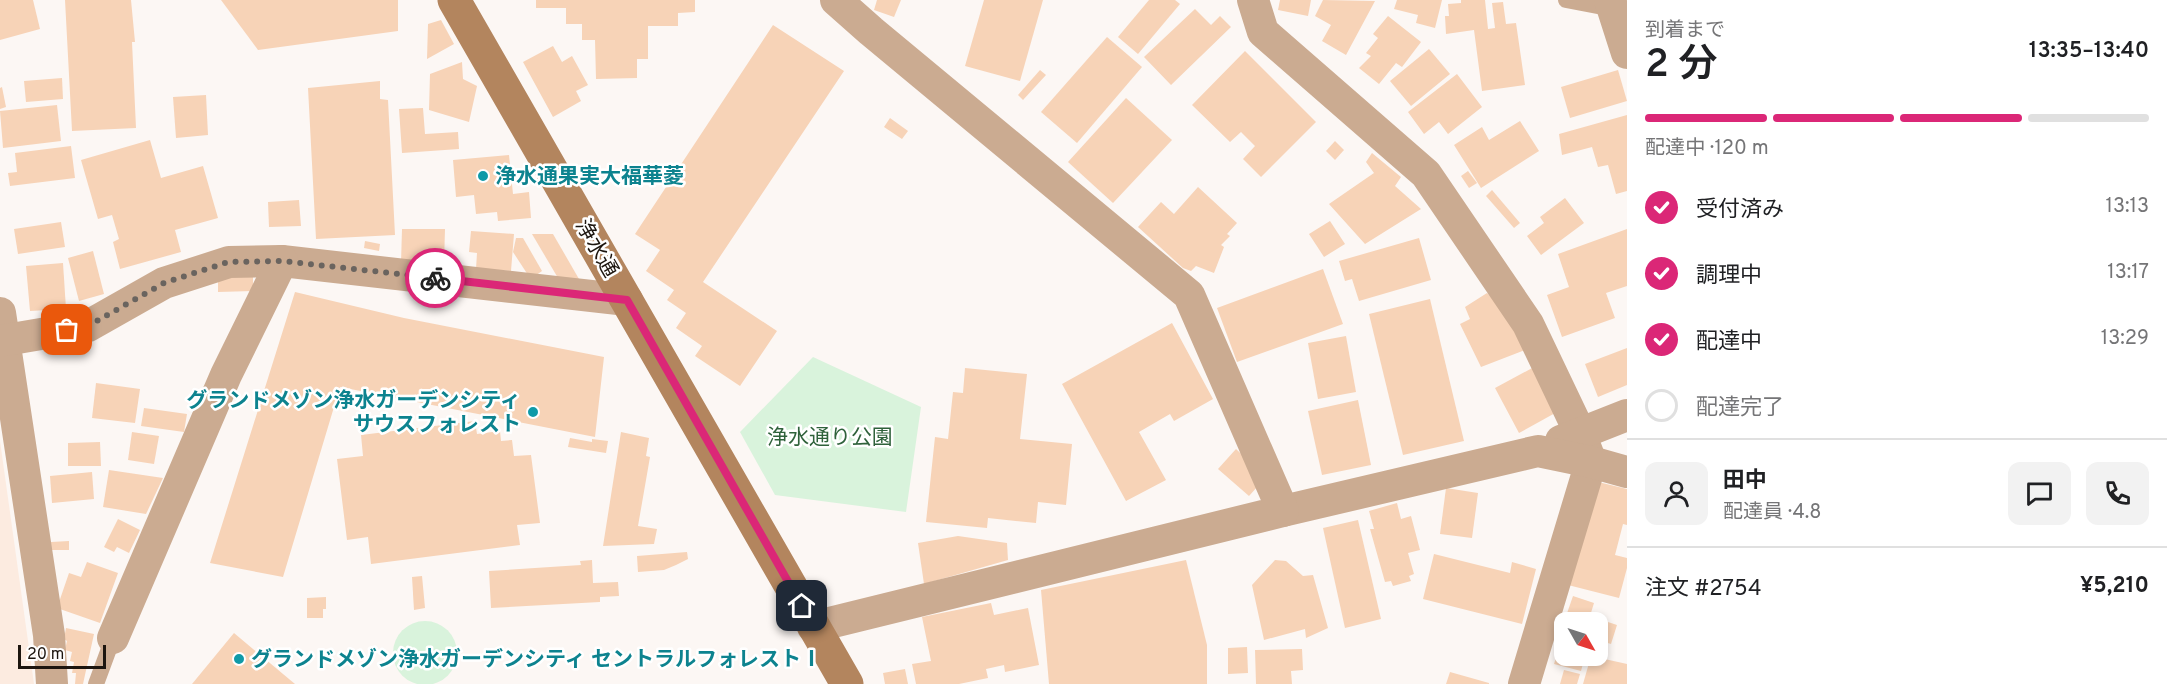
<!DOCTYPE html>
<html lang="ja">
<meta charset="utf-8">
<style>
:root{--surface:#fff;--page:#f2f2f2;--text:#202124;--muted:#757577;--line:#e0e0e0;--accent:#db2777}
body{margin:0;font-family:Overpass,"Noto Sans JP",sans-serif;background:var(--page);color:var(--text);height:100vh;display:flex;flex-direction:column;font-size:22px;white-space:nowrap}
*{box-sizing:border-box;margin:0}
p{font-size:20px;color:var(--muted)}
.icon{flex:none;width:33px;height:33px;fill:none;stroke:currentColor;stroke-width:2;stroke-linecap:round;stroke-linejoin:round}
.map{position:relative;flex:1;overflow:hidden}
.sheet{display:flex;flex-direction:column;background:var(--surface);width:540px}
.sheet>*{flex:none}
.needle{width:39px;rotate:129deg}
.tools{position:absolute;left:1554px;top:612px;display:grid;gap:12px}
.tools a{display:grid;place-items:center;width:54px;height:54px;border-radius:12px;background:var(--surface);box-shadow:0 3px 9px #0003;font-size:30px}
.scale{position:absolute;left:18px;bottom:15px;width:88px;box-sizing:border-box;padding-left:6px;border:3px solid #1c150f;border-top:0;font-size:16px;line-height:21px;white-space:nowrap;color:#1c150f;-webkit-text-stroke:4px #fff;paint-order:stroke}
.pin{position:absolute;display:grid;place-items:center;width:51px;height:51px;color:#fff;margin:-26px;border-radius:12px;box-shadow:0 3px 9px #0006}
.courier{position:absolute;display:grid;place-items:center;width:60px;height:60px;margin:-30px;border:4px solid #db2777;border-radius:50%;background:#fff;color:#222;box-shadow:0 2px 8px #0007}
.headline em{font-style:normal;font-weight:600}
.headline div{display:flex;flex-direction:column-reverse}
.headline{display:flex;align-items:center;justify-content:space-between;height:102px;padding:0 18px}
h1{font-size:39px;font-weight:600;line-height:45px}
.bar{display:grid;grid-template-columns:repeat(4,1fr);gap:9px 6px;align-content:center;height:72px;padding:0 18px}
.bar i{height:8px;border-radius:4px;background:var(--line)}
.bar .active{background:var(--accent)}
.bar p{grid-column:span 4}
.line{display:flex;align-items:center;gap:15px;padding:0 18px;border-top:2px solid var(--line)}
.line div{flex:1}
.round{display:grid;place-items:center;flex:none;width:63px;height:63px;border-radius:12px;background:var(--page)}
ol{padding:0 18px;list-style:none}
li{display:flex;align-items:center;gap:18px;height:66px}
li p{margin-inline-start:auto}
li .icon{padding:6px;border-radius:50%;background:var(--accent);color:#fff;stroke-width:4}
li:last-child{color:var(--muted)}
li i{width:33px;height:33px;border:3px solid var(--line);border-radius:50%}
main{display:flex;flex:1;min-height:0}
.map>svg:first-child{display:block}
.education{fill:#fcebe0}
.green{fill:#d9f3dc}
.building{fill:#f7d3b7}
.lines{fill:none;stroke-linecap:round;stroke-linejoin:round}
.lane{stroke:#cbab91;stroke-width:16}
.street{stroke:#cbab91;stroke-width:32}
.secondary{stroke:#b3855e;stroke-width:33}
.done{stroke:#6a645f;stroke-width:6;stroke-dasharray:0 10.8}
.route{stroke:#db2777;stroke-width:8}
.culture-dot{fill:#0f9aa8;stroke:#fff;stroke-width:2}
.labels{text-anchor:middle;stroke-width:5;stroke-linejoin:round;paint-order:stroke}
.culture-label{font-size:21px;font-weight:bold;fill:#0d838f;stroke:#fff;text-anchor:start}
.street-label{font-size:21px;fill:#1c150f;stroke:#fff}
.park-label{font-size:21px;fill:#2f623b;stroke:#fff}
</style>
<main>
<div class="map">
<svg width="1627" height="684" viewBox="0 0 1627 684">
<rect width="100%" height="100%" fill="#fcf7f4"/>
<!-- education -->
<path class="education" d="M0,441L34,684H0Z"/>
<!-- green -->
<g class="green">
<path d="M813,357L921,407L906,512L775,495L740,432Z"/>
<circle cx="425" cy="653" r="32"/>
</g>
<!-- building -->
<g class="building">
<path d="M0,0H33L40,29L0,40Z"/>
<path d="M65,0H131L135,42H132L136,128L72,131Z"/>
<path d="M221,0H398V31L258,50Z"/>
<path d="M536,0H695V12L678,13V26H648V59H637V78L596,79L595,40H582V24H566V8H536Z"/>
<path d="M877,0H901L894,17L874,10Z"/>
<path d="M984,0H1043L1020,81L965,66Z"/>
<path d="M1149,0H1175L1180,4L1138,54L1118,37Z"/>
<path d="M1280,0H1311L1308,16L1278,10Z"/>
<path d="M1323,0L1375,1L1346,55L1322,41L1331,25L1315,16Z"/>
<path d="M1397,0H1442L1435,28L1416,23L1418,15L1394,9Z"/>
<path d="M1461,0H1485L1488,29L1495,28L1492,3L1503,2L1506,24L1516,23L1525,85L1482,91L1474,30L1446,34L1445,16H1449L1448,4L1461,3Z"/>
<path d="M1195,9L1211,25L1220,16L1231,27L1171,85L1144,57Z"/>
<path d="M1388,16L1421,42L1402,67L1396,63L1379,84L1359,68L1371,56L1366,53L1378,38L1373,34Z"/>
<path d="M441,20L454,44L427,59L428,24Z"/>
<path d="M773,25L844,71L703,282L777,331L740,386L695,356L702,346L676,328L686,313L667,300L674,290L646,271L660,250L635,234Z"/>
<path d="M1107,37L1142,67L1077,143L1041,112Z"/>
<path d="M553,46L562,62L572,56L588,85L576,91L581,101L553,117L523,62Z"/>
<path d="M1429,49L1450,74L1411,106L1390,81Z"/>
<path d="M1245,51L1316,122L1261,177L1243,159L1255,146L1241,132L1230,142L1192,105Z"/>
<path d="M462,62L463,79L477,86L469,122L429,110L430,74Z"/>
<path d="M1040,70L1046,75L1023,100L1018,95Z"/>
<path d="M1618,70L1627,101L1570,118L1561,87Z"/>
<path d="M1457,74L1482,107L1448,134L1439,122L1424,134L1408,112Z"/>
<path d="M62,78L63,99L26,102L24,81Z"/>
<path d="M380,81V99L388,100L395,235L316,239L308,88Z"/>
<path d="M2,87L6,107L0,109V88Z"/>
<path d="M206,95L208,135L176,138L173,97Z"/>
<path d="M1126,98L1172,140L1113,203L1068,162Z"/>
<path d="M57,105L61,141L3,148L0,111Z"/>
<path d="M423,108L425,134L458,132L459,149L402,153L399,109Z"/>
<path d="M1627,115V191L1616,194L1608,165L1598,167L1592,147L1562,155L1559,134Z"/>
<path d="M890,118L908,131L902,139L884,127Z"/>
<path d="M1520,121L1539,151L1481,188L1454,145L1482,127L1489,140Z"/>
<path d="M150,140L161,178L203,166L218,218L175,230L181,252L120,269L113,242L119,239L112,215L98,219L81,160Z"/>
<path d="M1335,141L1344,150L1335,160L1326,151Z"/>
<path d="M71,146L75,178L10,186L8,173L17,172L15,153Z"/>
<path d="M1372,153L1401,177L1395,186L1421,209L1365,244L1329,204L1374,173L1366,162Z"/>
<path d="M509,155L513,194L529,192L531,218L498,221L497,212L476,214L474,195L456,197L453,160Z"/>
<path d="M1468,171L1477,183L1469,188L1461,176Z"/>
<path d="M1198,187L1237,223L1227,234L1230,236L1221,245L1224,247L1214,273L1196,266L1191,271L1183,268L1138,227L1161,202L1174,214Z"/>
<path d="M1492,190L1520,223L1514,228L1486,196Z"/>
<path d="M1565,198L1584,223L1541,255L1527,236L1544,223L1540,217Z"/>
<path d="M299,200L301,226L269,227L268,202Z"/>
<path d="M1330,221L1345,244L1324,257L1309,234Z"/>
<path d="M61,222L65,247L18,254L14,229Z"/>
<path d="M402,229H445L444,264L401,263Z"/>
<path d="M1627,229V286L1606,293L1615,318L1562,337L1547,295L1569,287L1558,254Z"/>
<path d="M471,231L514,234L511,271L476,269L477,253L469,252Z"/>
<path d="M532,234H553L579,279L558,278Z"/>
<path d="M516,238H523L542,271L535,276L528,275L513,252Z"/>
<path d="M1419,238L1431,280L1359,301L1352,279L1345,281L1339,261Z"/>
<path d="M365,241L380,244L379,251L364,248Z"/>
<path d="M93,251L104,294L79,301L68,258Z"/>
<path d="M63,263L66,309L30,311L26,266Z"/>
<path d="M1323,269L1343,324L1237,362L1217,308Z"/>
<path d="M218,272H253V291L218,292Z"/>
<path d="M295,292L404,318L604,357L595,437L340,387L283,577L210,563Z"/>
<path d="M1487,293L1501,305L1525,350L1481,367L1460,324L1470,319L1465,307Z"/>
<path d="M1430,299L1464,441L1403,455L1369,314Z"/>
<path d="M1172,323L1213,399L1174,421L1170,414L1139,432L1166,480L1126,501L1062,384Z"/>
<path d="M1346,336L1356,392L1318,399L1308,343Z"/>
<path d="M1627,348V385L1598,397L1585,364Z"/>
<path d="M1534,367L1557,412L1519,433L1495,388Z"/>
<path d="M965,368L1027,374L1020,439L1072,444L1066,505L1038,502L1036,523L988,518L987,528L926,522L935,437L948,439L953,392L963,393Z"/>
<path d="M96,383L140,389L135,423L92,418Z"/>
<path d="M1358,400L1371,465L1322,475L1308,411Z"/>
<path d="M144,408L187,414L184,432L141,426Z"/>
<path d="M475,421L477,434L500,431L501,441L512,440L514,456L531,455L540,523L517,525L520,545L371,564L368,537L347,540L337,459L363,456L361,435Z"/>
<path d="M132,432L159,436L154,464L128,460Z"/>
<path d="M621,432L649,438L646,456L650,457L638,526L657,529L654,544L603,546Z"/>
<path d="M570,438L592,442V439L608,441L606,453L568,447Z"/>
<path d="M100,442L101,466H68V443Z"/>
<path d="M1236,449L1266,477L1249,496L1218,469Z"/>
<path d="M109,470L163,478L146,514L103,507Z"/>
<path d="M92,472L94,499L52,503L50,476Z"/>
<path d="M1594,481L1627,489V525L1623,524L1615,555L1627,558V568L1619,598L1568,585Z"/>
<path d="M1446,488L1478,493L1472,538L1440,534Z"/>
<path d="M1397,503L1401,519L1411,516L1420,550L1408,553L1414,574L1409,576L1411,581L1393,586L1391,581L1385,582L1370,529H1374L1369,511Z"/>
<path d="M118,519L140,530L129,553L117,547L114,552L104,547Z"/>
<path d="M1358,520L1381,619L1345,628L1323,528Z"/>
<path d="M958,536L1007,543L1008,560L924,584L918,543Z"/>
<path d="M69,541V550H51V542Z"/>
<path d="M687,552L688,559L676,565L664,570L638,572L637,556Z"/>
<path d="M1434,554L1510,573L1512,562L1536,569L1522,624L1423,599Z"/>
<path d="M592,560L593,583L618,582L619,596L600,597V602L491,608L489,571L581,565L580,561Z"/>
<path d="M1186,560L1207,645V684H1049L1041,590Z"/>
<path d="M1275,560L1286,561L1303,576L1313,575L1328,628L1306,638L1305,629L1264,640L1252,585Z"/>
<path d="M87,562L118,573L100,623L57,608L69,573L81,577Z"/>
<path d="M422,576L425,608L414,610L412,577Z"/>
<path d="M1573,596L1594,603L1590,616L1617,625L1611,644L1598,640V622H1564Z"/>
<path d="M326,597V609H323V618H307V598Z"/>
<path d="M991,603L994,615L1028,608L1039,665L1005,672L1004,665L986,669L988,678L959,684H916L912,664L931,661L922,617Z"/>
<path d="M66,628L94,634L83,684H75L76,673H72L74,662L70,661L72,652L65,650L67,641L64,639Z"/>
<path d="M234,633L295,684H192Z"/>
<path d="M1561,641L1564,642V656H1585L1581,671L1554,664Z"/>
<path d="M1247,647L1248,673L1228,674V648Z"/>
<path d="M1302,649L1303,670L1291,671L1292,684H1256L1255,650Z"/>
<path d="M1591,656L1627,664V684H1583Z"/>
<path d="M905,669L908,684H885L883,673Z"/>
<path d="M1564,670L1580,674L1577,684H1560Z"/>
<path d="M1450,672L1489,683V684H1446Z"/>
</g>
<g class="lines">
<!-- lane -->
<g class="lane">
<path d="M1566,0L1613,9"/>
<path d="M96,684L113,638"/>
</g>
<!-- street -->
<g class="street">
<path d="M1253,0L1263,32L1426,174L1528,324L1580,433L1591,462L1524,684"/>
<path d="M1610,0L1627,53"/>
<path d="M0,313L49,635L52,684"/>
<path d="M0,341L88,326L164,283L229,262L282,261L627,300"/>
<path d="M1561,441L1627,415"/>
<path d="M1283,511L1538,451L1591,462L1627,472"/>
<path d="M813,627L1283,511L1189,295L871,31L836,0"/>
<path d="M113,638L226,375L282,261"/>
</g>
<!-- secondary -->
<path class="secondary" d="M454,0L847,684"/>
</g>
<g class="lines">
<!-- done -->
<path class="done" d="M67,330L88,326L164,283L228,262L282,261L435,278"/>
<!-- route -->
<path class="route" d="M435,278L627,300L802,606"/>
</g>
<!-- markers -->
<g class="culture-dot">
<circle cx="483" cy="176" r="6"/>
<circle cx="533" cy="412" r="6"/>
<circle cx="239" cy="659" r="6"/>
</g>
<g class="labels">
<!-- culture labels -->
<g class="culture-label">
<text x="495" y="183">浄水通果実大福華菱</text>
<text x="521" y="407" text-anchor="end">グランドメゾン浄水ガーデンシティ<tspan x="521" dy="24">サウスフォレスト</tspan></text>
<text x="251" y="666">グランドメゾン浄水ガーデンシティ セントラルフォレストⅠ</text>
</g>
<!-- street labels -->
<g class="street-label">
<text transform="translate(597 248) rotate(60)" y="7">浄水通</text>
</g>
<!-- park labels -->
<g class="park-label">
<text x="830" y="444">浄水通り公園</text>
</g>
</g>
</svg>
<div class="tools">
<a><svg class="needle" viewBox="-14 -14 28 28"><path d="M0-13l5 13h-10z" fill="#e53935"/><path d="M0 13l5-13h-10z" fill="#757577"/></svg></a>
</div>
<div class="scale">20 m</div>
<div class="pin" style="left:67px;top:330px;background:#ea580c"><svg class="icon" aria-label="bag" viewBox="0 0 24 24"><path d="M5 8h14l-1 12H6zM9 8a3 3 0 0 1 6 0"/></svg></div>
<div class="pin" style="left:802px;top:606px;background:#1f2937"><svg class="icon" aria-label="home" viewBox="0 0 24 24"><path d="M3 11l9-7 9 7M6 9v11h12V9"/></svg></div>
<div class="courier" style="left:435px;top:278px"><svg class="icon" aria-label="bike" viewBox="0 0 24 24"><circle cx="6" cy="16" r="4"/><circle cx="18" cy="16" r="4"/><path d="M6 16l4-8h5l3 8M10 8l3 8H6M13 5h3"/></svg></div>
</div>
<section class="sheet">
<div class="headline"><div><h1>2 分</h1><p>到着まで</p></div><em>13:35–13:40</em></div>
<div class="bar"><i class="active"></i><i class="active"></i><i class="active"></i><i></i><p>配達中 · 120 m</p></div>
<ol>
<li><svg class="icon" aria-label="check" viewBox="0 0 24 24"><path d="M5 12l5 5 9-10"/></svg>受付済み<p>13:13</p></li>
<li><svg class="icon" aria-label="check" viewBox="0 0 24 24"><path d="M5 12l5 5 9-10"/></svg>調理中<p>13:17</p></li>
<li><svg class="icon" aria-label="check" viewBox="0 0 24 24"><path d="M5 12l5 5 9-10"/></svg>配達中<p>13:29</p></li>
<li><i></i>配達完了</li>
</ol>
<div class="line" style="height:108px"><a class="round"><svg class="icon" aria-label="person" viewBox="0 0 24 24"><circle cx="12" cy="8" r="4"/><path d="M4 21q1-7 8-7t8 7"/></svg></a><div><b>田中</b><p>配達員 · 4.8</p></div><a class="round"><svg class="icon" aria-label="chat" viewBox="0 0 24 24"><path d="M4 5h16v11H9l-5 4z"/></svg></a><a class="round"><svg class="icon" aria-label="phone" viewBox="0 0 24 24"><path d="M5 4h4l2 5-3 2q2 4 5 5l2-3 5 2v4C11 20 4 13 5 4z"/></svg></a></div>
<div class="line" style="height:78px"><div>注文 #2754</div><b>¥5,210</b></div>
</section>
</main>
